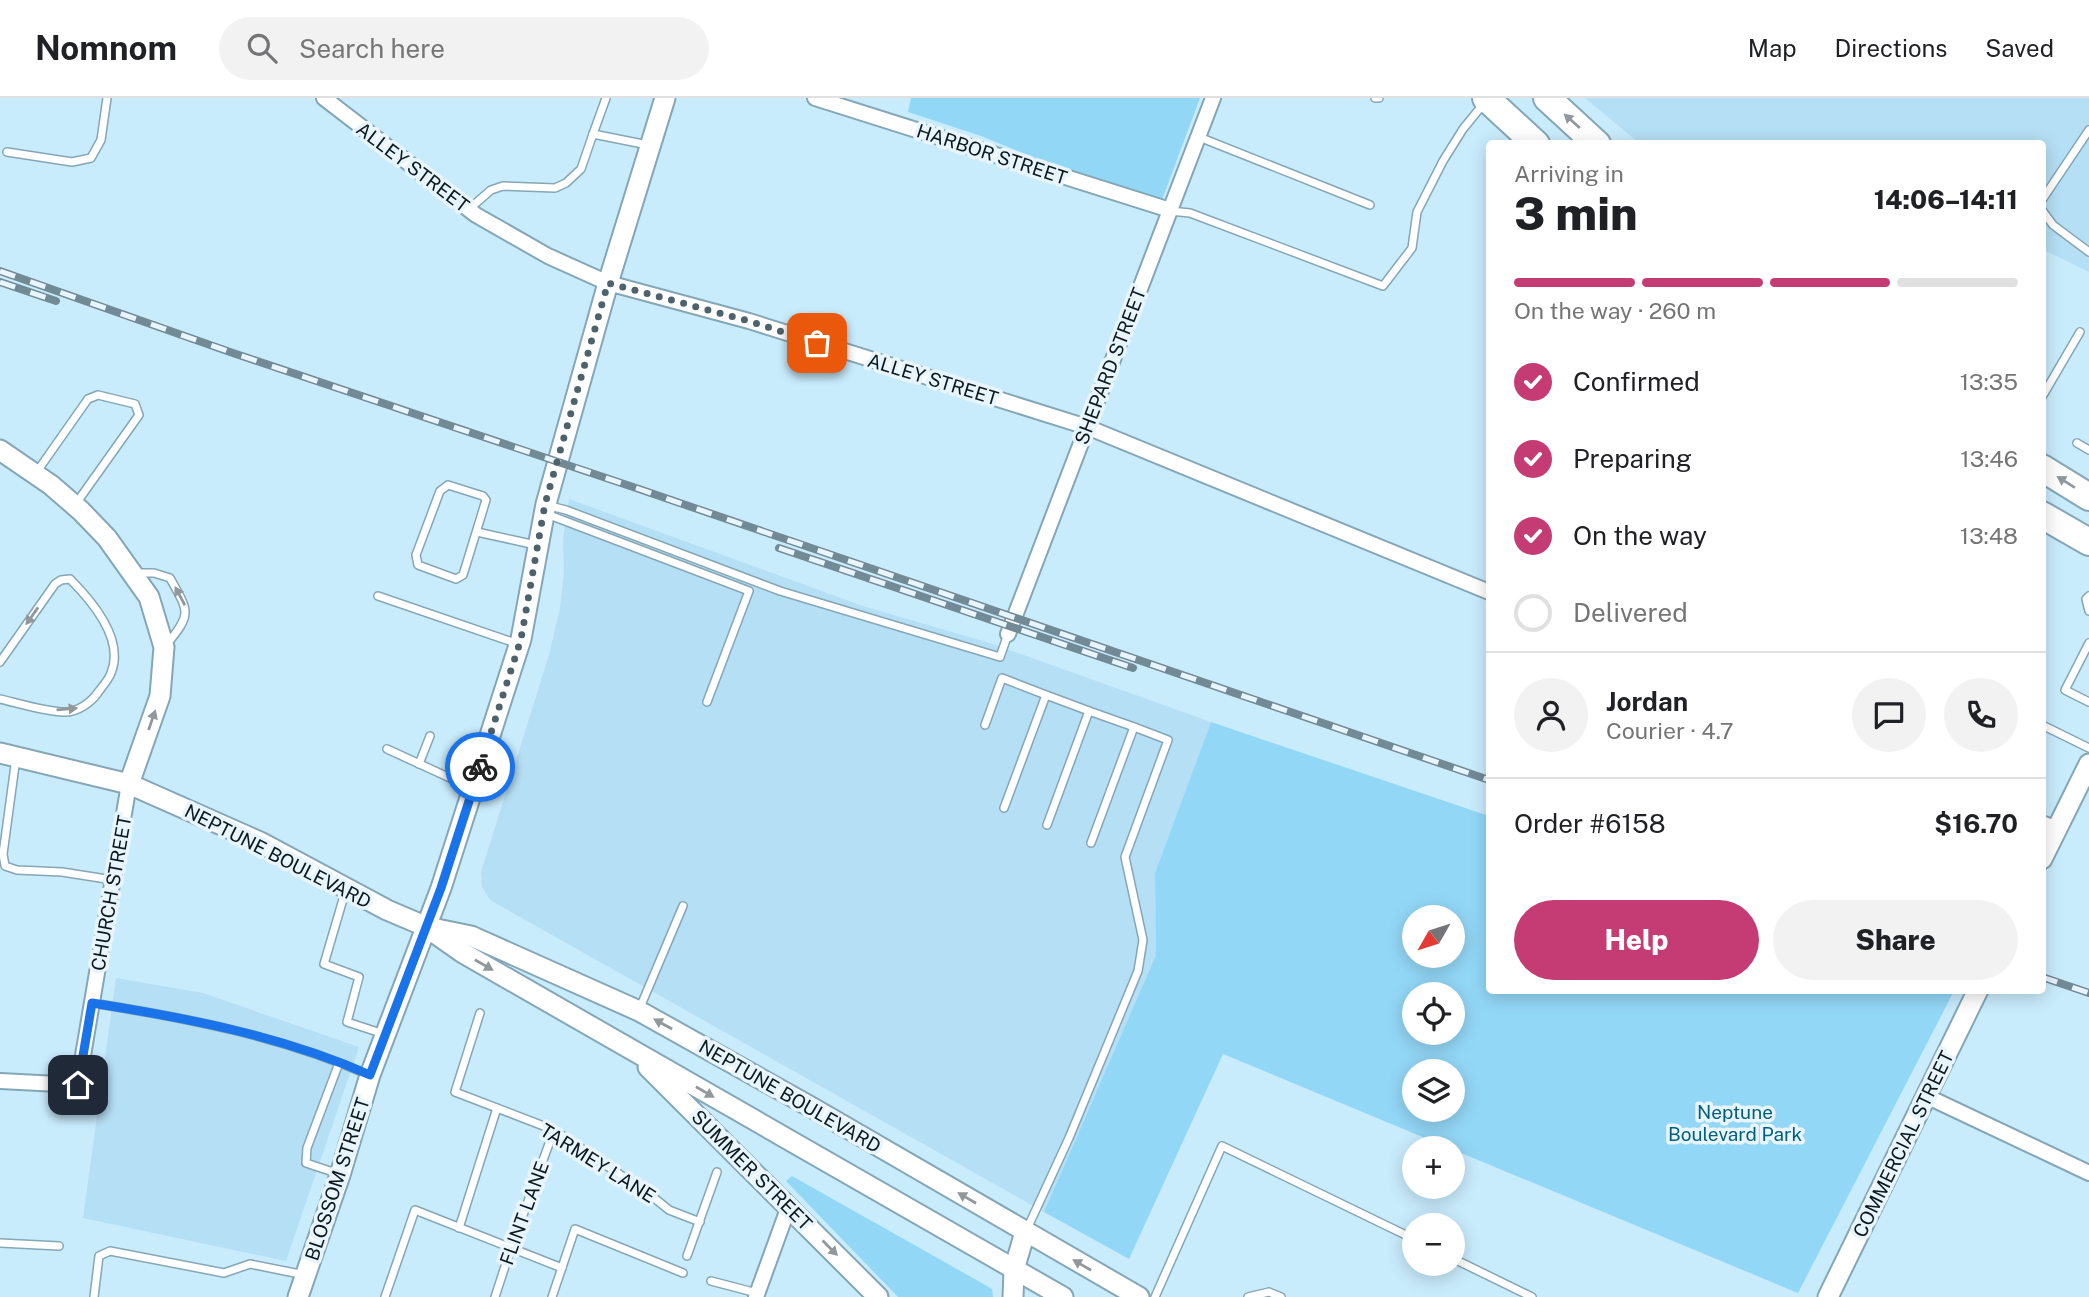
<!DOCTYPE html>
<meta charset="utf-8">
<style>
:root{--surface:#fff;--page:#f2f2f2;--text:#202124;--muted:#757577;--line:#e0e0e0;--accent:#c53b73}
body{margin:0;font-family:"Public Sans",sans-serif;background:var(--page);color:var(--text);height:100vh;display:flex;flex-direction:column;font-size:26px;white-space:nowrap}
*{box-sizing:border-box;margin:0}
p{font-size:23px;color:var(--muted)}
.icon{flex:none;width:38px;height:38px;fill:none;stroke:currentColor;stroke-width:2;stroke-linecap:round;stroke-linejoin:round}
.map{position:relative;flex:1;overflow:hidden}
.panel{position:absolute;left:1486px;top:42px;width:560px;height:854px;display:flex;flex-direction:column;background:var(--surface);border-radius:7px;box-shadow:0 4px 18px #0003}
.panel>*{flex:none}
.needle{width:46px;rotate:231deg}
.controls{position:absolute;left:1402px;top:807px;display:grid;gap:14px}
.controls a{display:grid;place-items:center;width:63px;height:63px;border-radius:50%;background:var(--surface);box-shadow:0 4px 18px #0003;font-size:35px}
.pin{position:absolute;display:grid;place-items:center;width:60px;height:60px;color:#fff;margin:-30px;border-radius:14px;box-shadow:0 4px 10px #0006}
.courier{position:absolute;display:grid;place-items:center;width:70px;height:70px;margin:-35px;border:5px solid #1a73e8;border-radius:50%;background:#fff;color:#222;box-shadow:0 2px 9px #0007}
.summary em{font-style:normal;font-weight:800}
.summary div{display:flex;flex-direction:column-reverse}
.summary{display:flex;align-items:center;justify-content:space-between;height:119px;padding:0 28px}
h1{font-size:46px;font-weight:800;line-height:52px}
.bar{display:grid;grid-template-columns:repeat(4,1fr);gap:10px 7px;align-content:center;height:84px;padding:0 28px}
.bar i{height:9px;border-radius:5px;background:var(--line)}
.bar .current{background:var(--accent)}
.bar p{grid-column:span 4}
.line{display:flex;align-items:center;gap:18px;padding:0 28px;border-top:2px solid var(--line)}
.line div{flex:1}
.round{display:grid;place-items:center;flex:none;width:74px;height:74px;border-radius:37px;background:var(--page)}
ol{padding:0 28px;list-style:none}
li{display:flex;align-items:center;gap:21px;height:77px}
li p{margin-inline-start:auto}
li .icon{padding:7px;border-radius:50%;background:var(--accent);color:#fff;stroke-width:4}
li:last-child{color:var(--muted)}
li i{width:38px;height:38px;border:4px solid var(--line);border-radius:50%}
.primary-button{display:flex;gap:14px;margin-top:auto;padding:14px 28px}
.primary-button a{flex:1;height:80px;border-radius:42px;background:var(--accent);color:#fff;font-size:28px;font-weight:800;line-height:80px;text-align:center}
.primary-button a+a{background:var(--page);color:var(--text)}
header{display:flex;align-items:center;gap:42px;box-sizing:border-box;height:98px;padding:0 35px;background:var(--surface);border-bottom:2px solid var(--line)}
header strong{font-size:33px}
nav{display:flex;gap:38px;margin-inline-start:auto;font-size:24px}
.search{width:490px;height:63px;background:var(--page);display:flex;align-items:center;gap:18px;box-sizing:border-box;padding:0 24px;border-radius:38px;color:var(--muted);font-size:26px}
.map>svg:first-child{display:block}
.built{fill:#b5dff5}
.green{fill:#93d7f7;fill-rule:evenodd}
.lines{fill:none;stroke-linecap:round;stroke-linejoin:round}
.lane-casing{stroke:#84a6b6;stroke-width:10}
.street-casing{stroke:#84a6b6;stroke-width:18}
.secondary-casing{stroke:#84a6b6;stroke-width:23}
.highway-casing{stroke:#84a6b6;stroke-width:30}
.lane{stroke:#fff;stroke-width:7}
.street{stroke:#fff;stroke-width:14}
.secondary{stroke:#fff;stroke-width:19}
.highway{stroke:#fff;stroke-width:26}
.rail-casing{stroke:#728a96;stroke-width:8}
.rail{stroke:#e8f5fc;stroke-width:5;stroke-dasharray:16;stroke-linecap:butt}
.oneway{fill:#91979a}
.done{stroke:#4e626c;stroke-width:7;stroke-dasharray:0 12.6}
.route{stroke:#1a73e8;stroke-width:9}
.labels{text-anchor:middle;stroke-width:7;stroke-linejoin:round;paint-order:stroke}
.street-label{font-size:19px;fill:#0b181e;stroke:#e8f5fc}
.park-label{font-size:19px;fill:#005f7f;stroke:#e8f5fc}
</style>
<header>
<strong>Nomnom</strong>
<div class="search"><svg class="icon" aria-label="search" viewBox="0 0 24 24"><circle cx="10" cy="10" r="6"/><path d="M15 15l6 6"/></svg>Search here</div>
<nav><a>Map</a><a>Directions</a><a>Saved</a></nav>
</header>
<div class="map">
<svg width="2089" height="1199" viewBox="0 0 2089 1199">
<rect width="100%" height="100%" fill="#c9ecfd"/>
<!-- built -->
<g class="built">
<path d="M1585,0H2089V174L2042,151V46L1639,45Z"/>
<path d="M569,401L863,508L993,546L1211,624L1155,775L1156,857L1044,1114L490,802L482,789L481,774L549,557L560,510L564,474L563,441Z"/>
<path d="M116,880L203,895L359,949L286,1163L83,1120Z"/>
</g>
<!-- green -->
<g class="green">
<path d="M911,0H1200L1159,110L981,38L908,14Z"/>
<path d="M1211,624L1489,718V892L1954,893L1798,1195L1223,956L1129,1161L1044,1114L1156,857L1155,775ZM1414,819H1452V858H1414ZM1414,896H1452V934H1414ZM1414,973H1452V1012H1414Z"/>
<path d="M792,1078L980,1184L992,1191L993,1199H898L786,1083Z"/>
</g>
<g class="lines">
<defs>
<g id="lane">
<path d="M1375,0H1379"/>
<path d="M593,36L606,0"/>
<path d="M1199,39L1370,107"/>
<path d="M7,54L72,64L91,60L101,42L107,0"/>
<path d="M2042,102L2089,32"/>
<path d="M469,111L491,92L503,88L555,90L566,85L581,71L593,36L648,47"/>
<path d="M2042,112L2053,127L2089,154"/>
<path d="M1170,113L1190,115L1383,188L1412,150L1417,114L1443,63L1463,31L1485,4"/>
<path d="M2042,299L2080,234"/>
<path d="M2077,345L2089,352"/>
<path d="M36,375L88,301L98,297L135,306L139,317L75,407"/>
<path d="M448,387L483,398L486,402L463,477L456,481L418,467L416,457L440,393Z"/>
<path d="M546,407L566,412L780,493L1000,559L1008,536"/>
<path d="M544,415L749,493L707,604"/>
<path d="M477,434L536,447"/>
<path d="M136,475H154L170,480C188,513 193,515 167,546"/>
<path d="M378,498L518,546"/>
<path d="M2089,498L2086,501L2089,513"/>
<path d="M2089,545L2065,592L2089,604"/>
<path d="M0,564L55,486L61,482L70,481C92,503 125,541 111,575C109,581 103,588 99,593C92,604 77,615 63,614C47,614 17,605 0,601"/>
<path d="M985,627L1002,580L1046,597"/>
<path d="M2042,627L2089,650"/>
<path d="M387,651L472,690"/>
<path d="M16,660L3,756L5,768L17,772L62,774L113,782"/>
<path d="M419,666L430,638"/>
<path d="M1004,710L1046,597L1089,613"/>
<path d="M1047,727L1089,613L1134,629"/>
<path d="M346,791L324,866L359,879L347,924L384,936"/>
<path d="M92,905C186,920 281,938 369,977"/>
<path d="M639,912L683,808"/>
<path d="M480,915L455,994L554,1032L653,1099L669,1112L700,1124"/>
<path d="M339,965L307,1050L306,1065L339,1076"/>
<path d="M459,1130L497,1010"/>
<path d="M1027,1131L1069,1040L1138,873L1143,842L1125,759L1168,642L1134,629L1091,745"/>
<path d="M0,1145L59,1148"/>
<path d="M687,1158L717,1074"/>
<path d="M1452,1160L1532,1199"/>
<path d="M711,1183L757,1195"/>
<path d="M94,1199L99,1158L110,1153L224,1175L250,1166L305,1177"/>
<path d="M385,1199L415,1112L562,1170"/>
<path d="M495,1199L511,1150L554,1032"/>
<path d="M552,1199L575,1131L683,1175"/>
<path d="M1155,1199L1222,1048L1414,1141"/>
<path d="M1248,1199L1269,1194L1281,1199"/>
</g>
<g id="street">
<path d="M324,0L476,117L548,158L608,185L749,223L1087,329L1489,494"/>
<path d="M815,0L1170,112"/>
<path d="M1008,536L1213,0"/>
<path d="M2042,725L2057,731"/>
<path d="M0,983L78,987L129,686"/>
<path d="M1926,998L2089,1075"/>
<path d="M756,1199L789,1108"/>
</g>
<g id="secondary">
<path d="M0,352L51,387L81,413L107,440L149,499L164,549L160,598L129,686"/>
<path d="M0,655L129,686L260,744L387,812L427,829L471,838L639,913L811,1009L1139,1199"/>
<path d="M2042,761L2089,666"/>
<path d="M433,834L463,855L1063,1199"/>
<path d="M648,969L878,1199"/>
<path d="M298,1199L340,1077L370,977L441,790L521,541L546,406L608,185L665,0"/>
<path d="M1013,1199L1014,1172L1025,1134"/>
<path d="M1828,1199L1978,892"/>
</g>
<g id="highway">
<path d="M1486,0L1536,46"/>
<path d="M1547,0L1597,46"/>
<path d="M2042,370L2089,399"/>
<path d="M2042,417L2089,444"/>
</g>
</defs>
<!-- lane casing -->
<use href="#lane" class="lane-casing"/>
<!-- street casing -->
<use href="#street" class="street-casing"/>
<!-- secondary casing -->
<use href="#secondary" class="secondary-casing"/>
<!-- highway casing -->
<use href="#highway" class="highway-casing"/>
<!-- lane -->
<use href="#lane" class="lane"/>
<!-- street -->
<use href="#street" class="street"/>
<!-- secondary -->
<use href="#secondary" class="secondary"/>
<!-- highway -->
<use href="#highway" class="highway"/>
<defs>
<g id="rail">
<path d="M0,173L230,254L639,391L1489,682"/>
<path d="M0,184L56,203"/>
<path d="M779,450L1133,570"/>
<path d="M2042,879L2089,895"/>
</g>
</defs>
<!-- rail casing -->
<use href="#rail" class="rail-casing"/>
<!-- rail -->
<use href="#rail" class="rail"/>
</g>
<!-- one-way arrows -->
<defs><path id="oneway-solid" d="M-6-.8H1V-3.2L6.5 0L1 3.2V.8H-6Z" transform="scale(1.75)"/></defs>
<g class="oneway">
<use href="#oneway-solid" transform="translate(1572 23) rotate(-138)"/>
<use href="#oneway-solid" transform="translate(2066 384) rotate(-148)"/>
<use href="#oneway-solid" transform="translate(180 498) rotate(-118)"/>
<use href="#oneway-solid" transform="translate(32 518) rotate(125)"/>
<use href="#oneway-solid" transform="translate(67 611) rotate(-5)"/>
<use href="#oneway-solid" transform="translate(152 622) rotate(-71)"/>
<use href="#oneway-solid" transform="translate(484 867) rotate(30)"/>
<use href="#oneway-solid" transform="translate(663 926) rotate(-151)"/>
<use href="#oneway-solid" transform="translate(705 994) rotate(30)"/>
<use href="#oneway-solid" transform="translate(967 1100) rotate(-150)"/>
<use href="#oneway-solid" transform="translate(830 1150) rotate(45)"/>
<use href="#oneway-solid" transform="translate(1082 1167) rotate(-150)"/>
</g>
<g class="lines">
<!-- done -->
<path class="done" d="M480,669L521,541L545,406L608,185L749,223L817,245"/>
<!-- route -->
<path class="route" d="M78,987L92,905C187,920 282,938 370,977L441,790L480,669"/>
</g>
<g class="labels">
<!-- street labels -->
<g class="street-label">
<text transform="translate(992 56) rotate(18)" y="7">HARBOR STREET</text>
<text transform="translate(413 69) rotate(37)" y="7">ALLEY STREET</text>
<text transform="translate(1110 268) rotate(-69)" y="7">SHEPARD STREET</text>
<text transform="translate(933 281) rotate(17)" y="7">ALLEY STREET</text>
<text transform="translate(278 758) rotate(27)" y="7">NEPTUNE BOULEVARD</text>
<text transform="translate(111 795) rotate(-80)" y="7">CHURCH STREET</text>
<text transform="translate(790 998) rotate(30)" y="7">NEPTUNE BOULEVARD</text>
<text transform="translate(1903 1046) rotate(-64)" y="7">COMMERCIAL STREET</text>
<text transform="translate(598 1065) rotate(32)" y="7">TARMEY LANE</text>
<text transform="translate(752 1072) rotate(45)" y="7">SUMMER STREET</text>
<text transform="translate(337 1081) rotate(-72)" y="7">BLOSSOM STREET</text>
<text transform="translate(524 1115) rotate(-70)" y="7">FLINT LANE</text>
</g>
<!-- park labels -->
<g class="park-label">
<text x="1735" y="1021">Neptune<tspan x="1735" dy="22">Boulevard Park</tspan></text>
</g>
</g>
</svg>
<div class="controls">
<a><svg class="needle" viewBox="-14 -14 28 28"><path d="M0-13l5 13h-10z" fill="#e53935"/><path d="M0 13l5-13h-10z" fill="#757577"/></svg></a>
<a><svg class="icon" aria-label="locate" viewBox="0 0 24 24"><circle cx="12" cy="12" r="6"/><path d="M12 2v4M12 18v4M2 12h4M18 12h4"/></svg></a>
<a><svg class="icon" aria-label="layers" viewBox="0 0 24 24"><path d="M12 4l9 5-9 5-9-5zM3 14l9 5 9-5"/></svg></a>
<a>+</a>
<a>−</a>
</div>
<div class="pin" style="left:817px;top:245px;background:#ea580c"><svg class="icon" aria-label="bag" viewBox="0 0 24 24"><path d="M5 8h14l-1 12H6zM9 8a3 3 0 0 1 6 0"/></svg></div>
<div class="pin" style="left:78px;top:987px;background:#1f2937"><svg class="icon" aria-label="home" viewBox="0 0 24 24"><path d="M3 11l9-7 9 7M6 9v11h12V9"/></svg></div>
<div class="courier" style="left:480px;top:669px"><svg class="icon" aria-label="bike" viewBox="0 0 24 24"><circle cx="6" cy="16" r="4"/><circle cx="18" cy="16" r="4"/><path d="M6 16l4-8h5l3 8M10 8l3 8H6M13 5h3"/></svg></div>
<section class="panel">
<div class="summary"><div><h1>3 min</h1><p>Arriving in</p></div><em>14:06–14:11</em></div>
<div class="bar"><i class="current"></i><i class="current"></i><i class="current"></i><i></i><p>On the way · 260 m</p></div>
<ol>
<li><svg class="icon" aria-label="check" viewBox="0 0 24 24"><path d="M5 12l5 5 9-10"/></svg>Confirmed<p>13:35</p></li>
<li><svg class="icon" aria-label="check" viewBox="0 0 24 24"><path d="M5 12l5 5 9-10"/></svg>Preparing<p>13:46</p></li>
<li><svg class="icon" aria-label="check" viewBox="0 0 24 24"><path d="M5 12l5 5 9-10"/></svg>On the way<p>13:48</p></li>
<li><i></i>Delivered</li>
</ol>
<div class="line" style="height:126px"><a class="round"><svg class="icon" aria-label="person" viewBox="0 0 24 24"><circle cx="12" cy="8" r="4"/><path d="M4 21q1-7 8-7t8 7"/></svg></a><div><b>Jordan</b><p>Courier · 4.7</p></div><a class="round"><svg class="icon" aria-label="chat" viewBox="0 0 24 24"><path d="M4 5h16v11H9l-5 4z"/></svg></a><a class="round"><svg class="icon" aria-label="phone" viewBox="0 0 24 24"><path d="M5 4h4l2 5-3 2q2 4 5 5l2-3 5 2v4C11 20 4 13 5 4z"/></svg></a></div>
<div class="line" style="height:91px"><div>Order #6158</div><b>$16.70</b></div>
<div class="primary-button"><a>Help</a><a>Share</a></div>
</section>
</div>
